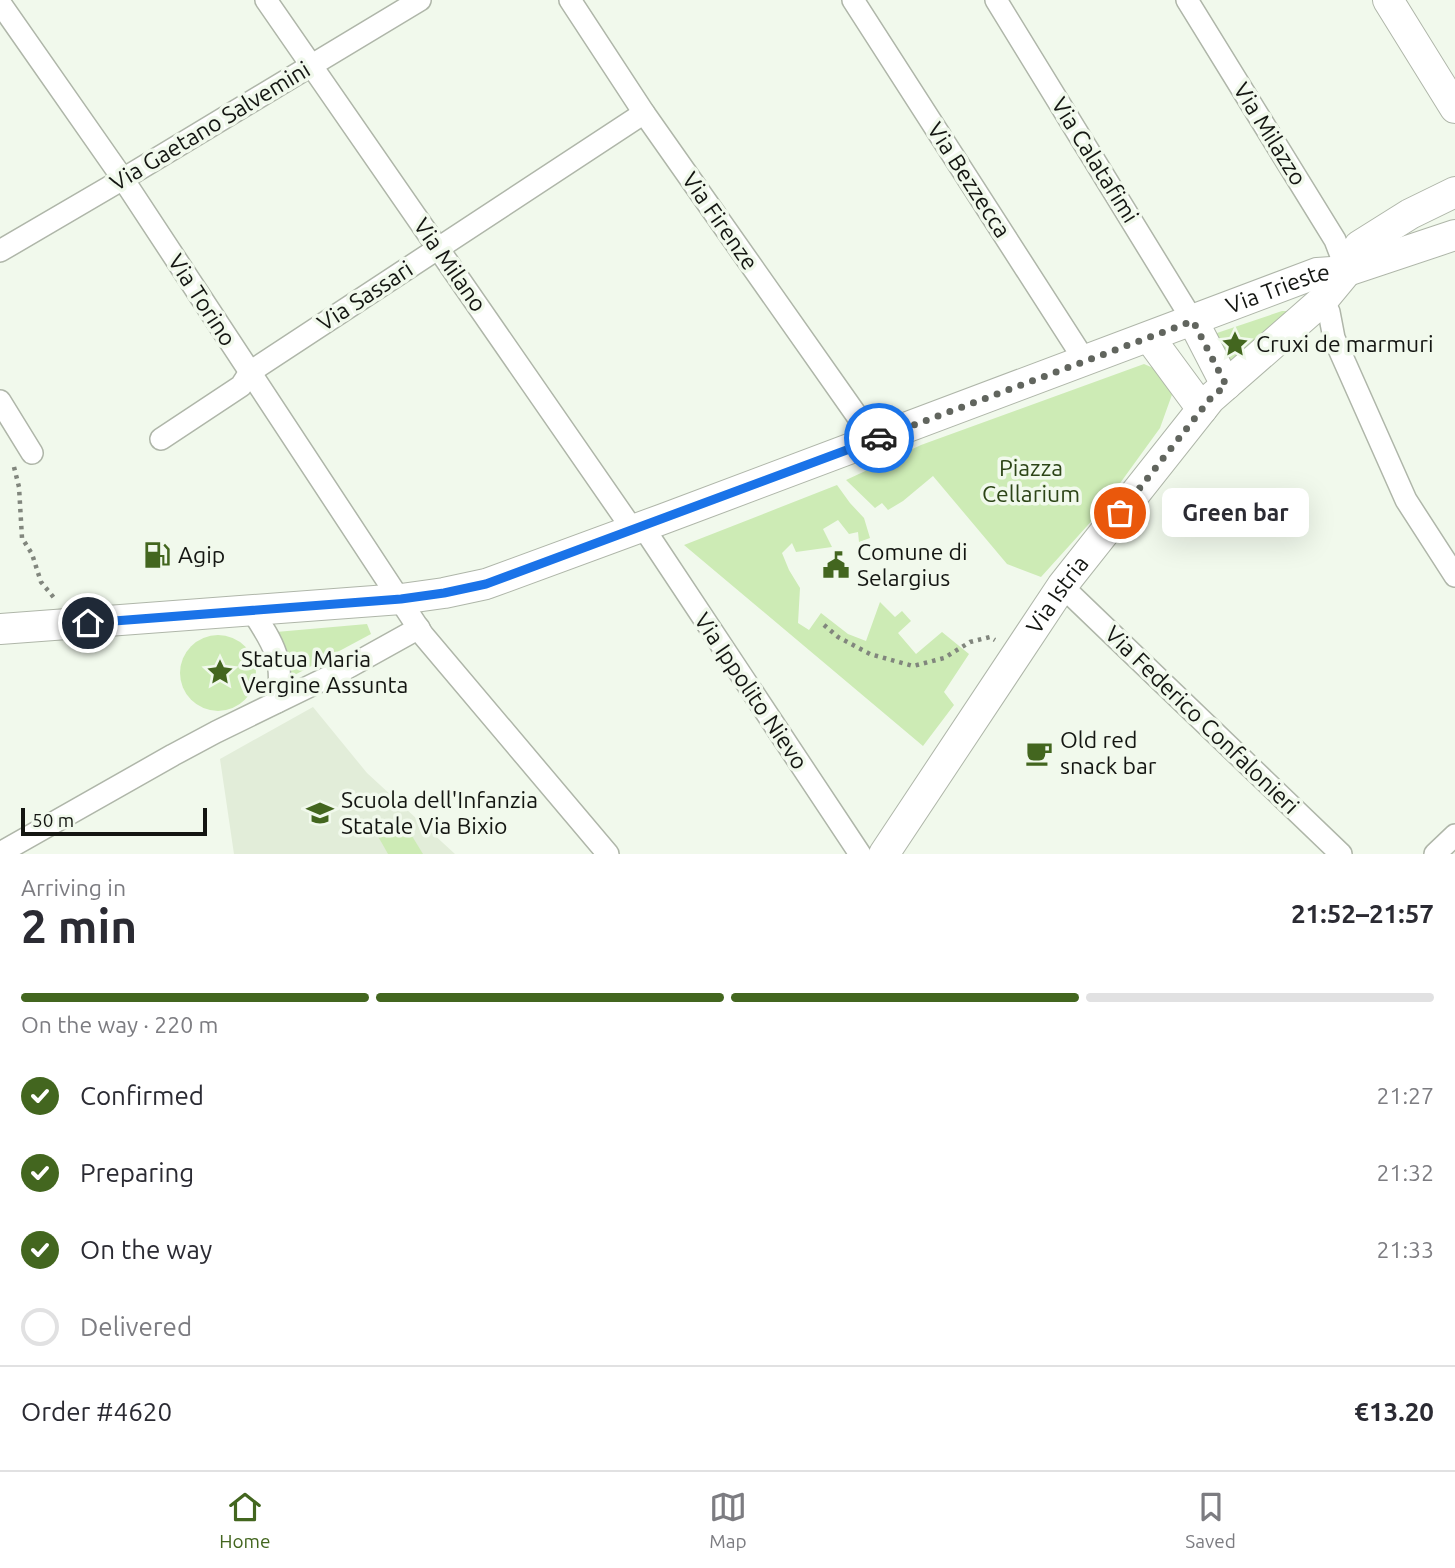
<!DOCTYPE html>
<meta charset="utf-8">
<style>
:root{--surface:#fff;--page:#f2f2f3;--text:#2b2b33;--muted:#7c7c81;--line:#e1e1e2;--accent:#43661f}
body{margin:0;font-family:Ubuntu,sans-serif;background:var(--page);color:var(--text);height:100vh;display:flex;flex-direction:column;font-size:26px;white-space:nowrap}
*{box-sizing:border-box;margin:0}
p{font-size:23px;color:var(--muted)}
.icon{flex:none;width:38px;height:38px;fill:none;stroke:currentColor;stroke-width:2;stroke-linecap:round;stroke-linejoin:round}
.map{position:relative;height:854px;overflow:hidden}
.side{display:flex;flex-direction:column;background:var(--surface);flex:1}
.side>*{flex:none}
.scale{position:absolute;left:21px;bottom:18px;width:186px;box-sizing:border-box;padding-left:7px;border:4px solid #141612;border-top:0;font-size:19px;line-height:24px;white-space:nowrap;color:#141612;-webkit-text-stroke:5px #f1f9ec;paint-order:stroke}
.pin{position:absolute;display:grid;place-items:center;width:60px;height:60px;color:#fff;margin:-30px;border:4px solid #fff;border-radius:50%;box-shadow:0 2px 7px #0007}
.courier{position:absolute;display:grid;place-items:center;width:70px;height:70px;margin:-35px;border:5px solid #1a73e8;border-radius:50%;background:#fff;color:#222;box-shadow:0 2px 9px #0007}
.bubble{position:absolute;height:49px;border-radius:10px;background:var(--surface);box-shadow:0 7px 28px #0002;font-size:23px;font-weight:700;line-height:49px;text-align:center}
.summary em{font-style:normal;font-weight:700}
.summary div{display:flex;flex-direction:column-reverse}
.summary{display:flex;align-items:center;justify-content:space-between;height:119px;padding:0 21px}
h1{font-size:46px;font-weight:700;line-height:52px}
.bar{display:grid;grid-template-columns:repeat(4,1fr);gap:10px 7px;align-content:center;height:84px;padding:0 21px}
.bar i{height:9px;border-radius:5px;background:var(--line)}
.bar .selected{background:var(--accent)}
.bar p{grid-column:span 4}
.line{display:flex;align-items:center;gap:18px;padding:0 21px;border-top:2px solid var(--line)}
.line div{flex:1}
ol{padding:0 21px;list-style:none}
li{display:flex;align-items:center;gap:21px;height:77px}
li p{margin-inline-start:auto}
li .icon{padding:7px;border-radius:50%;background:var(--accent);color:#fff;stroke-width:4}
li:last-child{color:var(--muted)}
li i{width:38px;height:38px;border:4px solid var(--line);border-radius:50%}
.tabs{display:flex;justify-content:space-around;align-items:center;height:98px;border-top:2px solid var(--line);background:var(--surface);font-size:19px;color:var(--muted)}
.tabs a{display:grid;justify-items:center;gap:4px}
.tabs .selected{color:var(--accent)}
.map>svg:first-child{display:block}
.built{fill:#e2edd9}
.green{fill:#cdebb5}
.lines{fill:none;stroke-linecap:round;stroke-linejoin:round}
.street-casing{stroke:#afb6a9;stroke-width:24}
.secondary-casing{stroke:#afb6a9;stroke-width:32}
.path{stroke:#81867d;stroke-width:4.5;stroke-dasharray:3.5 5;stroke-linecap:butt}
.street{stroke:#fff;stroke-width:21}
.secondary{stroke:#fff;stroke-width:30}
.done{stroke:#61655e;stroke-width:7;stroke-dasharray:0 12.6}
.route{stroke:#1a73e8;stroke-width:9}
.labels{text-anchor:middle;stroke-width:7;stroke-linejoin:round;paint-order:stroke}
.street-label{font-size:23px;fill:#141612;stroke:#f1f9ec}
.poi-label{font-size:23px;fill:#141612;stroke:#f1f9ec;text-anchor:start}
.park-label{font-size:23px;fill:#2d4517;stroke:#f1f9ec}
</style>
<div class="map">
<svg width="1455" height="854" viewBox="0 0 1455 854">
<rect width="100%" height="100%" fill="#f1f9ec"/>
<!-- built -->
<path class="built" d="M313,707L367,773L455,854H234L220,759Z"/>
<!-- green -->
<g class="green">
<path d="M1282,311H1289L1287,321L1230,362L1214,334Z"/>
<path d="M1144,364L1167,374L1174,389L1160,428L1097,515L1041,577L1007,564L933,476L903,501L888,510L882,503L875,508L846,480L921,445Z"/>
<path d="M837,485L850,503L864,518L870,538L859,542L858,532L849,534L838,520L823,529L832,547L796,552L792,543L782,553L789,570L800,588L798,623L809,630L821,613L848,634L866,641L880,602L895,617L902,611L911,621L898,633L916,654L942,632L969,654L944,692L954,705L923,746L684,545Z"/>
<path d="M367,624L371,634L289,678L276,632Z"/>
<circle cx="218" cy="673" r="38"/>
<path d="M401,818L423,854H388L375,831Z"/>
</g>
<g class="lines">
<defs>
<g id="street">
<path d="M266,0L633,530"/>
<path d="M570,0L644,113L874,440"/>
<path d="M853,0L1085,361"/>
<path d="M996,0L1193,321"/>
<path d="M1187,0L1335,240L1347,271"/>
<path d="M0,3L123,179L423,635L608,854"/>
<path d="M0,251L123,179L420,0"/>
<path d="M1323,300L1329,312L1334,338L1406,500L1455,576"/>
<path d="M0,401L32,453"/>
<path d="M161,439L241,386L250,372L644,113"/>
<path d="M643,527L860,854"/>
<path d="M1062,586L1341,854"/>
<path d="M252,611C274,644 285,662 277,702"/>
<path d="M0,853L173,755L216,732L347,668L419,628"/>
<path d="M1435,854L1455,835"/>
</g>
<g id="secondary">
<path d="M1388,0L1455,108"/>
<path d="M1193,321L1226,385"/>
<path d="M1149,337L1202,409"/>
<path id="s1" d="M0,629L401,599L444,593L486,584L663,519L1317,273L1347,271L1455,235"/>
<path id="s2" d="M884,854L1062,586L1210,399L1323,300L1347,271L1359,246L1410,214L1455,192"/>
</g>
</defs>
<!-- street casing -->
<use href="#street" class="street-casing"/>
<!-- secondary casing -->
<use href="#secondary" class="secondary-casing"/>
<!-- path -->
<g class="path">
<path d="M14,467L19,487L22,538L32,554L41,582L55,599"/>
<path d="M824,625L838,637L870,654L913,666L944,658L970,642L990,637L995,640"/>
</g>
<!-- street -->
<use href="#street" class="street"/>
<!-- secondary -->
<use href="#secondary" class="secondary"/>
</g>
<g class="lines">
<!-- done -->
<path class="done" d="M879,438L1193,321L1226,385L1210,399L1120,513"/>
<!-- route -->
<path class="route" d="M88,623L401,599L444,593L486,584L879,438"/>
</g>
<!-- icons -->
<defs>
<symbol id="sight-bare" viewBox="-9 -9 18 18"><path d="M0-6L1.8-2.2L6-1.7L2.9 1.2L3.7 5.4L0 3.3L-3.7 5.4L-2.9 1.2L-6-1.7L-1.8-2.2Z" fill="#43661f" stroke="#f1f9ec" stroke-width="2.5" paint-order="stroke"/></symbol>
<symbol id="fuel-bare" viewBox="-9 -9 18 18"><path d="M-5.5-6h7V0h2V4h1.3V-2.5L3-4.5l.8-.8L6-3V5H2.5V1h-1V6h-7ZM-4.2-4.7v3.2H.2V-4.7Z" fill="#43661f" stroke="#f1f9ec" stroke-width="2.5" paint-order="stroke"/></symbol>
<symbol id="civic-bare" viewBox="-9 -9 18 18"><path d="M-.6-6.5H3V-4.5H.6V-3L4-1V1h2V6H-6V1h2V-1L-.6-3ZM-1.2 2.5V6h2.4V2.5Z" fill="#43661f" stroke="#f1f9ec" stroke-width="2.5" paint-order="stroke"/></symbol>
<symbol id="cafe-bare" viewBox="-9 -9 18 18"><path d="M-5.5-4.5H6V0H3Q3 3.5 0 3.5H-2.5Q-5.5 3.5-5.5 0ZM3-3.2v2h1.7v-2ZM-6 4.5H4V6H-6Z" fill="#43661f" stroke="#f1f9ec" stroke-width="2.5" paint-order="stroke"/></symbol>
<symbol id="school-bare" viewBox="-9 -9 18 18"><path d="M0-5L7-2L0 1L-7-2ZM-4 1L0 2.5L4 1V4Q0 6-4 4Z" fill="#43661f" stroke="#f1f9ec" stroke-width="2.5" paint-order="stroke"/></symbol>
</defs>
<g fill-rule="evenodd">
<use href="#sight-bare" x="1216" y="325" width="38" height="38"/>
<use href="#fuel-bare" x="138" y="536" width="38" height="38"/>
<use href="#civic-bare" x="817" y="546" width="38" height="38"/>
<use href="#sight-bare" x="201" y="653" width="38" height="38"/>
<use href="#cafe-bare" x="1020" y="734" width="38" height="38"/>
<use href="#school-bare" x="301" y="794" width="38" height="38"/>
</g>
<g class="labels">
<!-- street labels -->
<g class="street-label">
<text transform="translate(210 126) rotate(-31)" y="8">Via Gaetano Salvemini</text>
<text transform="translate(1270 134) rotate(58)" y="8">Via Milazzo</text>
<text transform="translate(1095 160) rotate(58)" y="8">Via Calatafimi</text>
<text transform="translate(969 180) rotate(57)" y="8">Via Bezzecca</text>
<text transform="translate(720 221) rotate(55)" y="8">Via Firenze</text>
<text transform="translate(450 265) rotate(55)" y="8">Via Milano</text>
<text dy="8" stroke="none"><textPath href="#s1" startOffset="1334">Via Trieste</textPath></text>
<text transform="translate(365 296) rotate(-33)" y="8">Via Sassari</text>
<text transform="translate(202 300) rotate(57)" y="8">Via Torino</text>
<text dy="8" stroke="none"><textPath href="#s2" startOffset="312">Via Istria</textPath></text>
<text transform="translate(751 691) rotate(56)" y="8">Via Ippolito Nievo</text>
<text transform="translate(1202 720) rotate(44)" y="8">Via Federico Confalonieri</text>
</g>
<!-- poi labels -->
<g class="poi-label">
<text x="1256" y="352">Cruxi de marmuri</text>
<text x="857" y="560">Comune di<tspan x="857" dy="26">Selargius</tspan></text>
<text x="178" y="563">Agip</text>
<text x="241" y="667">Statua Maria<tspan x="241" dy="26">Vergine Assunta</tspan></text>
<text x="1060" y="748">Old red<tspan x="1060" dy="26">snack bar</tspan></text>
<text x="341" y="808">Scuola dell'Infanzia<tspan x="341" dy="26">Statale Via Bixio</tspan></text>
</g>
<!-- park labels -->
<g class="park-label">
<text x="1031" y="476">Piazza<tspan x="1031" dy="26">Cellarium</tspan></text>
</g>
</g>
</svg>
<div class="scale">50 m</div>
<div class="pin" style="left:1120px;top:513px;background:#ea580c"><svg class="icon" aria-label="bag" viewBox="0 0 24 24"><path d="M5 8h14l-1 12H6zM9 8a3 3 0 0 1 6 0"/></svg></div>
<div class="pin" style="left:88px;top:623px;background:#1f2937"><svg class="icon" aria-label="home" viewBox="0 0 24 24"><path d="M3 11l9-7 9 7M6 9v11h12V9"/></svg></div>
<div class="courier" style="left:879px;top:438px"><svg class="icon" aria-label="car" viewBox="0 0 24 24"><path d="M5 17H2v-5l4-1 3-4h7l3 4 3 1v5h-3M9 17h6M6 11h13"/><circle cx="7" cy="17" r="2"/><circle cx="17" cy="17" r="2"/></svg></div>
<div class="bubble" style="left:1162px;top:488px;width:147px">Green bar</div>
</div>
<section class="side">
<div class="summary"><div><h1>2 min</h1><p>Arriving in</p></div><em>21:52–21:57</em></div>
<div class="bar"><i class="selected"></i><i class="selected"></i><i class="selected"></i><i></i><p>On the way · 220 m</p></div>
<ol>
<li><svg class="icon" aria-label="check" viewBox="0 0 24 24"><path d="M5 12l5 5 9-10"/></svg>Confirmed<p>21:27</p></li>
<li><svg class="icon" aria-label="check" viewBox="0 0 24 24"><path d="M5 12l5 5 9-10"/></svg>Preparing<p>21:32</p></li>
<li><svg class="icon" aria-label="check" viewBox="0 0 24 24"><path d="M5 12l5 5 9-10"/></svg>On the way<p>21:33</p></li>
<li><i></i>Delivered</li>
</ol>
<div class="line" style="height:91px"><div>Order #4620</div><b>€13.20</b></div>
</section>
<nav class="tabs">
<a class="selected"><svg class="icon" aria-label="home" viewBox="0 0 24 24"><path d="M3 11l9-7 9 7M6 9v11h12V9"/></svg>Home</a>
<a><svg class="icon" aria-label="map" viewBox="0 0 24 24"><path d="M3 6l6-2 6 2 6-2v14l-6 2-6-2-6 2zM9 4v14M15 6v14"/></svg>Map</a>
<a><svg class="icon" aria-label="saved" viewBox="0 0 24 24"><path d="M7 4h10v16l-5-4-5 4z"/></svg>Saved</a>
</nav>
